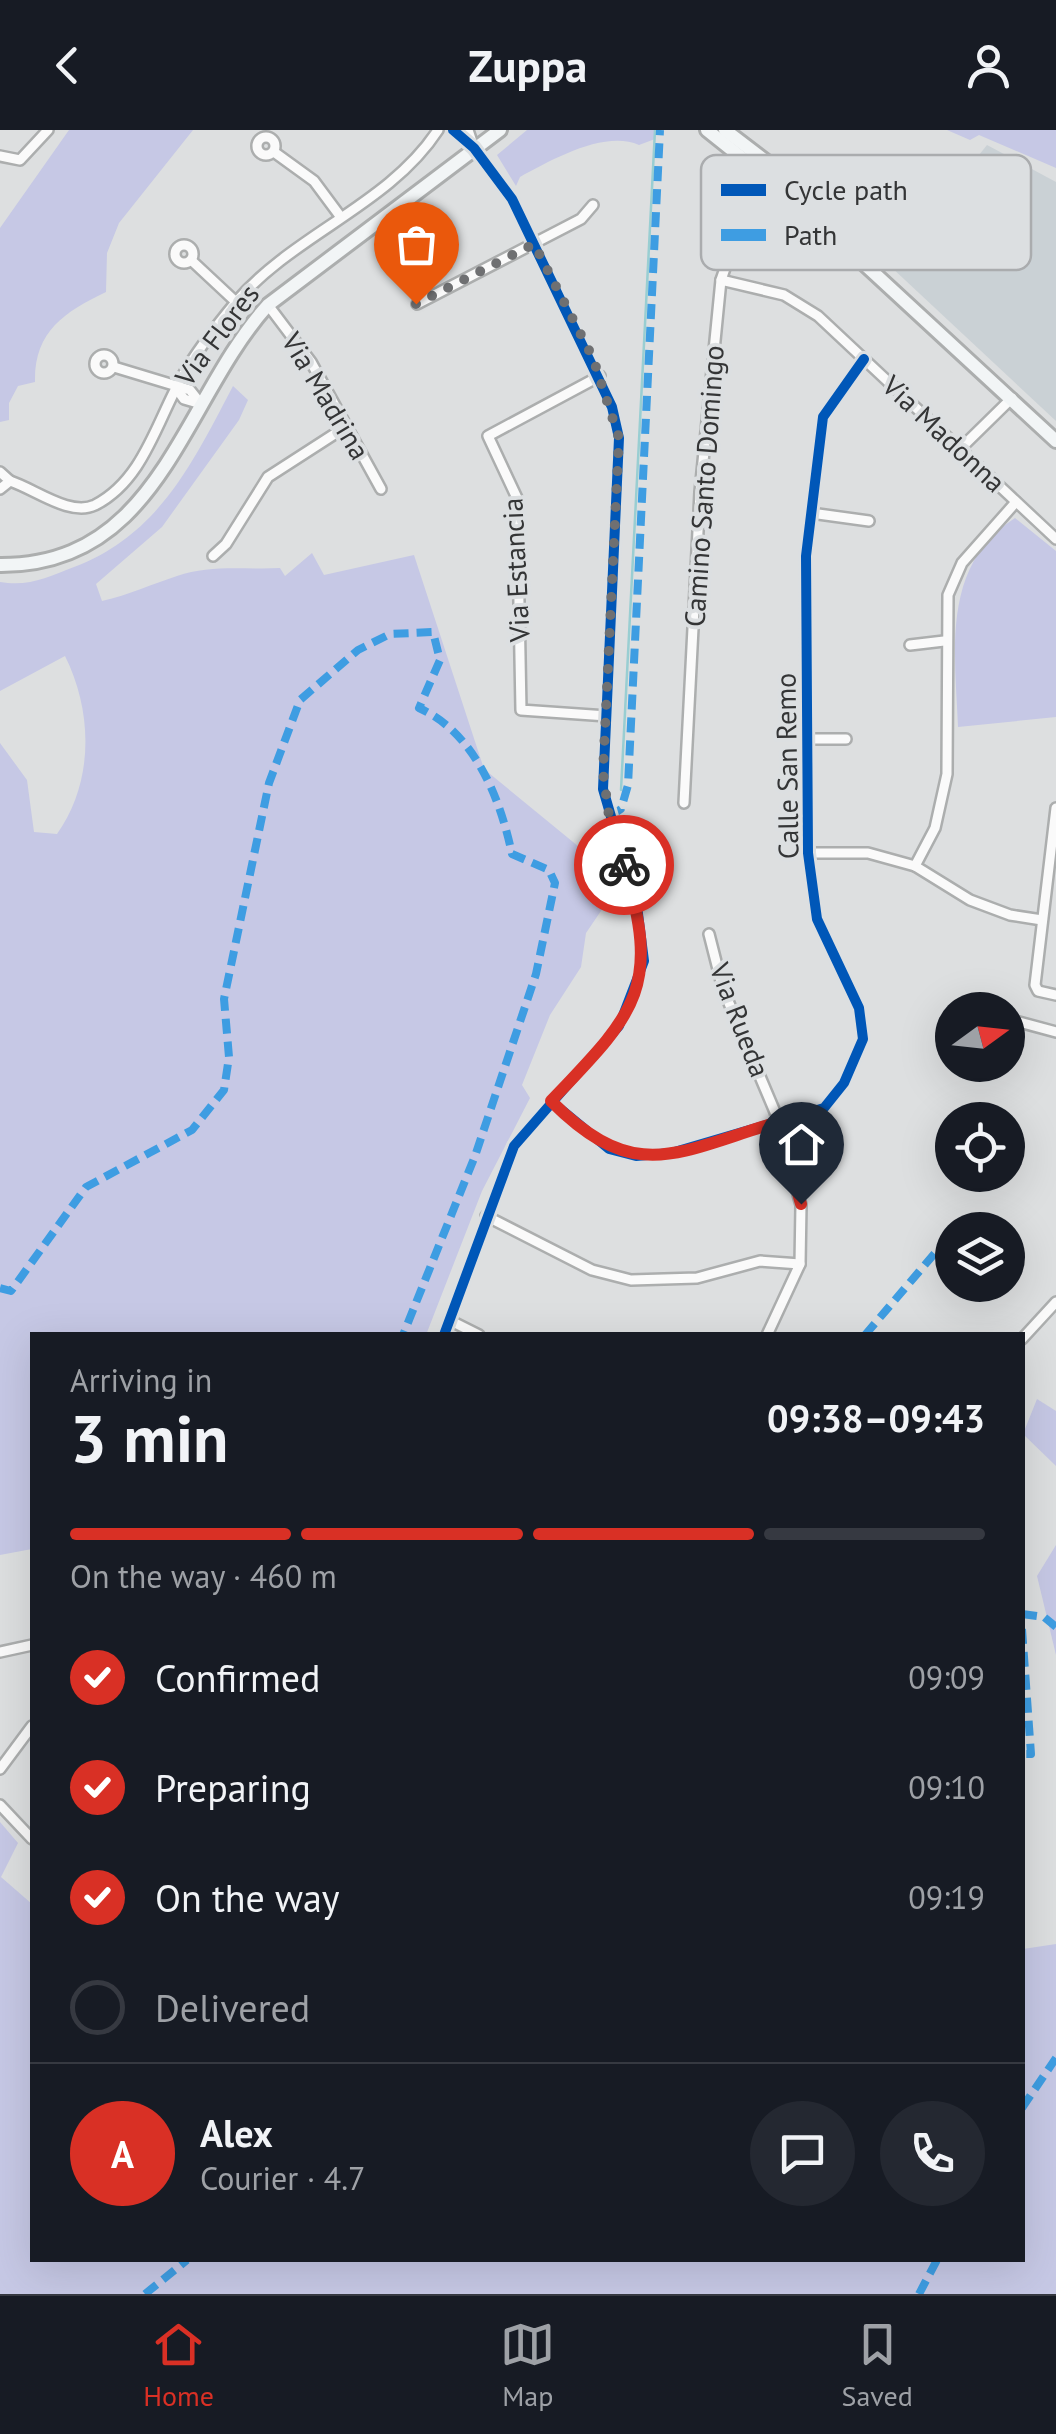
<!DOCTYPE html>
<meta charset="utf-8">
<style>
:root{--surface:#171b24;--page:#242831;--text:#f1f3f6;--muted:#9ea1a6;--line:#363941;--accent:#d93025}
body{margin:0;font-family:"PT Sans",sans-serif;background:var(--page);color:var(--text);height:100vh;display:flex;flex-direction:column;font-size:38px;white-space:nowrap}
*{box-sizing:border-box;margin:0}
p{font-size:32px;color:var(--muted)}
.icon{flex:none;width:55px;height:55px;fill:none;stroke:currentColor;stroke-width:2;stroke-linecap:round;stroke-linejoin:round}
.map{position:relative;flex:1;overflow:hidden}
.side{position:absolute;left:30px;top:1202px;width:995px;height:930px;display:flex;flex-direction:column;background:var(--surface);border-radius:0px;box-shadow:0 10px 40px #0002}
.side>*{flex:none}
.needle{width:65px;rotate:75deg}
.fabs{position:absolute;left:935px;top:862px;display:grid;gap:20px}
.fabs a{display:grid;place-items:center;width:90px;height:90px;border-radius:50%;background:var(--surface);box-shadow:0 10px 40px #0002;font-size:50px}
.pin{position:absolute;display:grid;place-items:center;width:85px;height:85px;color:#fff;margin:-102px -42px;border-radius:50% 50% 50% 0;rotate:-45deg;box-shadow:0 0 10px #0007}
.pin .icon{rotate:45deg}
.courier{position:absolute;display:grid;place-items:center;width:100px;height:100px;margin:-50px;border:8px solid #d93025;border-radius:50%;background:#fff;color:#222;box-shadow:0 2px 12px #0007}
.headline em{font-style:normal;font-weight:800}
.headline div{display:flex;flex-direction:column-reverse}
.headline{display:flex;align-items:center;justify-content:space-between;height:170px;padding:0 40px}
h1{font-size:65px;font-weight:800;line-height:75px}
.bar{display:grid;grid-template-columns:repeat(4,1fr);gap:15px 10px;align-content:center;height:120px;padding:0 40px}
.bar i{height:12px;border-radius:8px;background:var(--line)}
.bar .active{background:var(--accent)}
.bar p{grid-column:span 4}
.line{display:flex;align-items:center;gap:25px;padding:0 40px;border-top:2px solid var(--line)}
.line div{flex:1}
.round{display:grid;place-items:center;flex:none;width:105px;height:105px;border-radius:52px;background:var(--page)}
ol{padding:0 40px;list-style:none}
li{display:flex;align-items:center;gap:30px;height:110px}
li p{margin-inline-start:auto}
li .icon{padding:10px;border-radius:50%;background:var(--accent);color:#fff;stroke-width:4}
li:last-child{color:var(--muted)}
li i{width:55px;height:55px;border:5px solid var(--line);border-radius:50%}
header{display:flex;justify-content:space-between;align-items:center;height:130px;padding:0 40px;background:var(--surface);font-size:45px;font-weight:800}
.tabs{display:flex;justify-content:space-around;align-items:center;height:140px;border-top:2px solid var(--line);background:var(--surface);font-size:28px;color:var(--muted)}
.tabs a{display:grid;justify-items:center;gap:5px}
.tabs .active{color:var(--accent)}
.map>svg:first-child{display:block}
.built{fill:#cad1d5}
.green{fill:#c6c8e5}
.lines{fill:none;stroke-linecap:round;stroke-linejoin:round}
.stream{stroke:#99ced2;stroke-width:2.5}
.street-casing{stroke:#acaeae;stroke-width:14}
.secondary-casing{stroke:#acaeae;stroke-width:18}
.street{stroke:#fafafa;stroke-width:9}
.secondary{stroke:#f2f5f6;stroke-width:12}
.quiet{stroke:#3e9de2;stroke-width:8;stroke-dasharray:15 8;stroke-linecap:butt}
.cycleway-casing{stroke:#dcdfe1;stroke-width:16}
.cycleway{stroke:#0057b8;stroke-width:10}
.done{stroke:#6f7072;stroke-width:10;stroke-dasharray:0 18}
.route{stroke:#d93025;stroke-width:12}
.labels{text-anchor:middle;stroke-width:8;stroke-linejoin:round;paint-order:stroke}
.street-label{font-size:28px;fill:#343536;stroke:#dcdfe1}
.key{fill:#dcdfe1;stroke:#aaacae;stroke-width:2.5}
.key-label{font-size:28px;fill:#343536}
</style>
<header><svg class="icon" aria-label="back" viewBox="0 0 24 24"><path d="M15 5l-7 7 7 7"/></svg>Zuppa<svg class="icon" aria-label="person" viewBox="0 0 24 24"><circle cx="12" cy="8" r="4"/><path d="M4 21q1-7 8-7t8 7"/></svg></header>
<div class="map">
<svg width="1056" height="2164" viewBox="0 0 1056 2164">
<rect width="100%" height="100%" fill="#dddfe0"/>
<!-- built -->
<path class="built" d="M987,15L1056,52V291L890,136Z"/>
<!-- green -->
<g class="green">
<path d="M69,0H193L119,93L107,123L106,162C64,182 34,202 35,252L18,256L9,273V290L0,292V98Z"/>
<path d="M527,0H655V9L639,15C605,0 553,29 520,47L516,56L497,25Z"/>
<path d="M947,0H1056V38L979,5L970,10Z"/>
<path d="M233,256L248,270L239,290L162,397L96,454L102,471C129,465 152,454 177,446C211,434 245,440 280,438L285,446L312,423L324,445L414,425L484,639L595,730L611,727L625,770L603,778L586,803L581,837L550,885L522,955L530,968L482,1061L426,1205H32V1419L0,1425V613L27,650L34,702L57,704C94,652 93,582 65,526L0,561V452C29,457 48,447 74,437C159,405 193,332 233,256Z"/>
<path d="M1015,388L1056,421V587L958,597C955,522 941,435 1015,388Z"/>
<path d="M1037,1269L1056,1281V1336L1023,1304Z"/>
<path d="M1056,1415V1525L1037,1446Z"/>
<path d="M0,1692L18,1713L1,1747L32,1774V2130H1022L1023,1819L1056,1814V2164H0Z"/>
</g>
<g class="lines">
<!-- stream -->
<path class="stream" d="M621,660L655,0"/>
<defs>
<g id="street">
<path d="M468,0L474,18"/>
<circle cx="266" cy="16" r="9"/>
<path d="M274,22L314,51L340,86"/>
<path d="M0,26L20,30L48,0"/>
<circle cx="184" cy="124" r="9"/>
<path d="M191,130L236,172"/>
<path d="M721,150L784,165L818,186L1056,409"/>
<path d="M417,174L581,89L593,75"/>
<path d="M268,175L311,232L381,359"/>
<circle cx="104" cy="234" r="9"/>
<path d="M114,237L190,260L201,274"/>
<path d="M600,246L488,306L517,368L521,580L607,586"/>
<path d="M176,258L184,269L201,274"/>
<path d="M960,319L1012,268"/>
<path d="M0,342L10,351L0,359"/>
<path d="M10,351C35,359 70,387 95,375C144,350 157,290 183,245C198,219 217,195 236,172C294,104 389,75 438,0"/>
<path d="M811,383L869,391"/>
<path d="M213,426L226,414L268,347L347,296"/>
<path d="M910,515L944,511"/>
<path d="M807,609H846"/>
<path d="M684,673L700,362L721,150L733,115L775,55"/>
<path d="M1056,678L1035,855L1038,861L1056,865"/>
<path d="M808,723H868L915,736L970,770L1010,785L1042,790"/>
<path d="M915,736L935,698L947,644L948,465L962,433L1016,372"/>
<path d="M709,804L723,859L775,982L801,1075L800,1134L767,1205"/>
<path d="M971,876L982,880"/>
<path d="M1008,889L1056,902"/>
<path d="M551,971L609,1019L636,1026L671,1023L824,978L844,953L863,909L859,878L817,789L808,723L806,426L823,287L864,229"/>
<path d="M486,1086L592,1140L631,1150L697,1148L760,1131L800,1134"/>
<path d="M449,1190L479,1205"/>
<path d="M444,1205L514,1016L619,896L644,831L637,776L603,659L619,308L612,277L512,69L474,18L453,0"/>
<path d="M1022,1209L1056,1172"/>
<path d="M0,1522L32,1515"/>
<path d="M0,1639L32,1596"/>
<path d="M0,1675L32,1709"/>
</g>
<g id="secondary">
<path d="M707,0L796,71L1056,311"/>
<path d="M725,0L793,52L796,71"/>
<path d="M0,435C160,436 182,270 268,175L500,0"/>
</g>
</defs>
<!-- street casing -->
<use href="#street" class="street-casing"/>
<!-- secondary casing -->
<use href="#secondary" class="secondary-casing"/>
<!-- street -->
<use href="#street" class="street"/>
<!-- secondary -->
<use href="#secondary" class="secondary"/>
<!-- quiet -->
<g class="quiet">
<path d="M609,687L621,679L628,655L660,0"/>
<path d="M0,1158L11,1161L86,1057L192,1000L224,960L229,927L224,869L269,653L300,570L358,520L390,504L433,502L440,530L419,578C475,603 500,668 512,724L549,740L555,753L536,844L475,1026L403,1205"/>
<path d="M865,1205L952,1103"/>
<path d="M1022,1484L1044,1487L1056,1497"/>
<path d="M1022,1499L1031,1624H1022"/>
<path d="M1022,1978L1056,1928"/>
<path d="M145,2164L187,2130"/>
<path d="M919,2164L937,2130"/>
</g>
<defs>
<g id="cycleway">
<path d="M551,971L609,1019L636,1026L671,1023L824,978L844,953L863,909L859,878L817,789L808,723L806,426L823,287L864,229"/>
<path d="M444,1205L514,1016L619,896L644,831L637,776L603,659L619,308L612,277L512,69L474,18L453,0"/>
</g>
</defs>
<!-- cycleway casing -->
<use href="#cycleway" class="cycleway-casing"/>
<!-- cycleway -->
<use href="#cycleway" class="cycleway"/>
</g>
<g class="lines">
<!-- done -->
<path class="done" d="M416,174L534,114L593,228L619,308L603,642L609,686L624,735"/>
<!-- route -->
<path class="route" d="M624,735C662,859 635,883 551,971C636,1056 677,1022 778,992L801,1074"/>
</g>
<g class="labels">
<!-- street labels -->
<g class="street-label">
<text transform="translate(217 205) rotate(-53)" y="10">Via Flores</text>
<text transform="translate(326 266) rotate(59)" y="10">Via Madrina</text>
<text transform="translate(944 304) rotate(43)" y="10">Via Madonna</text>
<text transform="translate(704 356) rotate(-86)" y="10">Camino Santo Domingo</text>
<text transform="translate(516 440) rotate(-93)" y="10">Via Estancia</text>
<text transform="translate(787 636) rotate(-91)" y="10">Calle San Remo</text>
<text transform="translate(740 890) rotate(69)" y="10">Via Rueda</text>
</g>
</g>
<!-- legend -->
<rect x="701" y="25" width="330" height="115" rx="15" class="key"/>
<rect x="721" y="54" width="45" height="12" fill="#0057b8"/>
<rect x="721" y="99" width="45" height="12" fill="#3e9de2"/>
<g class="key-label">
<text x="784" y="70">Cycle path</text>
<text x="784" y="115">Path</text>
</g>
</svg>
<div class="fabs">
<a><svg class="needle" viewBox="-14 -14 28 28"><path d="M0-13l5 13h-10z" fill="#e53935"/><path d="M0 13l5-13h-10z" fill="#9ea1a6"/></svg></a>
<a><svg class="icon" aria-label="locate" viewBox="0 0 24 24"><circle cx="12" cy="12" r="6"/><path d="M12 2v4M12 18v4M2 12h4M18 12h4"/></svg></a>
<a><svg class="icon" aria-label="layers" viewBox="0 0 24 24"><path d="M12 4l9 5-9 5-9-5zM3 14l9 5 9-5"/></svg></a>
</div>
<div class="pin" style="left:416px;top:174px;background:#ea580c"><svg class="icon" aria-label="bag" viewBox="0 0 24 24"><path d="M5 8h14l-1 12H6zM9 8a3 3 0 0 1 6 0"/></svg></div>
<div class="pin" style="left:801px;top:1074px;background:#1f2937"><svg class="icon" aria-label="home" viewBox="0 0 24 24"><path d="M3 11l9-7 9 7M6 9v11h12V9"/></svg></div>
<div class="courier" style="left:624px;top:735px"><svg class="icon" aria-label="bike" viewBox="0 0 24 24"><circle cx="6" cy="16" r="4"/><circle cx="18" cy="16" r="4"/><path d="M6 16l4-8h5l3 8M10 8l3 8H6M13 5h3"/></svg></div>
<section class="side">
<div class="headline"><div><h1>3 min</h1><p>Arriving in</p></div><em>09:38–09:43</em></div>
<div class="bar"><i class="active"></i><i class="active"></i><i class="active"></i><i></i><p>On the way · 460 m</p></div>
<ol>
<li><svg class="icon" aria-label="check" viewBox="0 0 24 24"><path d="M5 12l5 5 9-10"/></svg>Confirmed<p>09:09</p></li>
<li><svg class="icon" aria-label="check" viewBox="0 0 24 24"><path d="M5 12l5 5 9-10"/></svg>Preparing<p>09:10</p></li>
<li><svg class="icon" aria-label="check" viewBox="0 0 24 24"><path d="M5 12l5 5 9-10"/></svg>On the way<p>09:19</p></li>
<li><i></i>Delivered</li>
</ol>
<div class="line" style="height:180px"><b class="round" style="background:var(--accent);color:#fff">A</b><div><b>Alex</b><p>Courier · 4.7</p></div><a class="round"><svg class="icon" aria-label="chat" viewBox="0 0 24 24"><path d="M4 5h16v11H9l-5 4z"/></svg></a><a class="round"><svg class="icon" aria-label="phone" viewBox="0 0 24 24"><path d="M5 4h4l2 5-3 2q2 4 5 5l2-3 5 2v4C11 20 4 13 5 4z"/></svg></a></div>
</section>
</div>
<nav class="tabs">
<a class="active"><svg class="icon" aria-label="home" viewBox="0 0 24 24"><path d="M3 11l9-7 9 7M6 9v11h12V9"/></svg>Home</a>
<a><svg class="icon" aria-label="map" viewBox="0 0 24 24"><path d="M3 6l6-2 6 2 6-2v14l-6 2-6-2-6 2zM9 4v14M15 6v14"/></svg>Map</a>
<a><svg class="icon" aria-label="saved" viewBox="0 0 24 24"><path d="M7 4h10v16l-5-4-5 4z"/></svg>Saved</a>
</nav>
